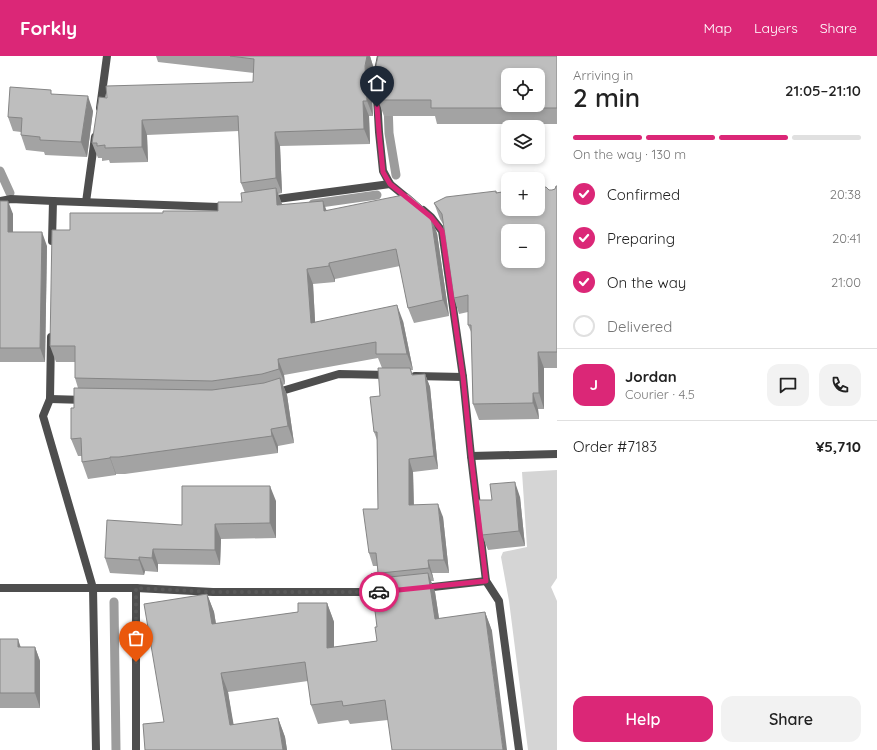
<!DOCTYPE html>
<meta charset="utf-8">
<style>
:root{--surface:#fff;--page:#f2f2f2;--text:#222;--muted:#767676;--line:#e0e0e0;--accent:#db2777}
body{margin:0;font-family:Quicksand,sans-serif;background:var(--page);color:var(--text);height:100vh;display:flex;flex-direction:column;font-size:15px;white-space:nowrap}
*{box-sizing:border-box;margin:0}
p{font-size:13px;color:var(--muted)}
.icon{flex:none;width:22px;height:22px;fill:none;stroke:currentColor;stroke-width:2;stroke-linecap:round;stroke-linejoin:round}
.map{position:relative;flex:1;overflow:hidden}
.drawer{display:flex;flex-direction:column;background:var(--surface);width:320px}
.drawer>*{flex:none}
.buttons{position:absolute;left:501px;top:12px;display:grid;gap:8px}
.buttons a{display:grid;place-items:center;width:44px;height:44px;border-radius:8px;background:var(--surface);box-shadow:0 2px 6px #0003;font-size:20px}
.pin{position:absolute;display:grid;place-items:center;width:34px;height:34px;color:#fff;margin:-41px -17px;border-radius:50% 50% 50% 0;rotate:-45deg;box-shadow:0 0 4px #0007}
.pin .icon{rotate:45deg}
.courier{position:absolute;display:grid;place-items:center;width:40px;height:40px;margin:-20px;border:3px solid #db2777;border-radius:50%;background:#fff;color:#222;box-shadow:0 1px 5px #0007}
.head em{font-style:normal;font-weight:600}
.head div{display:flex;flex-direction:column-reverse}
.head{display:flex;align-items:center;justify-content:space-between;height:68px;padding:0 16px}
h1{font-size:26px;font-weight:600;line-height:30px}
.bar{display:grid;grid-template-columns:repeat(4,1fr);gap:6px 4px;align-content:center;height:48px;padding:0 16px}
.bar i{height:5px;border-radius:3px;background:var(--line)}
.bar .selected{background:var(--accent)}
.bar p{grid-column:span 4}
.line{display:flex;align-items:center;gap:10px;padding:0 16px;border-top:1px solid var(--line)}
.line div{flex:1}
.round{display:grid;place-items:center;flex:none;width:42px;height:42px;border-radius:12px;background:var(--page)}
ol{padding:0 16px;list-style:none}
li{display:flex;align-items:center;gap:12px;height:44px}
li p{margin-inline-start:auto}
li .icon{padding:4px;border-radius:50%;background:var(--accent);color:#fff;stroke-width:4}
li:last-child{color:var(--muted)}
li i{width:22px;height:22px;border:2px solid var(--line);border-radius:50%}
.primary-button{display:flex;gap:8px;margin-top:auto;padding:8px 16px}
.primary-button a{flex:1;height:46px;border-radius:12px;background:var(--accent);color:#fff;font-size:16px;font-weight:600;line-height:46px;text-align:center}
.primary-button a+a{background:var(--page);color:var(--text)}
header{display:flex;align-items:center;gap:24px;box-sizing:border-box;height:56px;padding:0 20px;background:var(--accent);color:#fff}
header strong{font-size:19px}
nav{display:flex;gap:22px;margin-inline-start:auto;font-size:14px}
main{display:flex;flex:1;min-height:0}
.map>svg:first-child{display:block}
.green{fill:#d5d5d5}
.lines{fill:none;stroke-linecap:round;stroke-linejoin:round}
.stream{stroke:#9c9c9c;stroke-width:9}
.minor{stroke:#4e4e4e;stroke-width:8}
.wall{fill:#a3a3a3}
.shaded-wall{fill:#858585}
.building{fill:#bebebe;stroke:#858585;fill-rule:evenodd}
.done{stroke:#595959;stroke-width:4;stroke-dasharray:0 7.2}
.route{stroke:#db2777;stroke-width:5}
</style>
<header>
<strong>Forkly</strong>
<nav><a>Map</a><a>Layers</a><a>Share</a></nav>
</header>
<main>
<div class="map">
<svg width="557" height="694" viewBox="0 0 557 694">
<rect width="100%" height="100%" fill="#fff"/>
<!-- green -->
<path class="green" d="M557,414V522L551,531L557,545V694H528L509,545L501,501L503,496L527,491L522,416Z"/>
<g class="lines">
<!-- stream -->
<g class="stream">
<path d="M388,48L389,77L396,119"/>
<path d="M0,115L10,137"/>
<path d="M313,148L377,139"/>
<path d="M114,546L116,694"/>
</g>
<!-- minor -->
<g class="minor">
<path d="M381,0L376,25L379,76L383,115L390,128L412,146"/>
<path d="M100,52L107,0"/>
<path d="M270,144L390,128"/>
<path d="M0,145L11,143L53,145"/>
<path d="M86,146L95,81"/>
<path d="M423,154L431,161L442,175L463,321L471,400L486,525L499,545L519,694"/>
<path d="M52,185L53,145L219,151L229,150"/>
<path d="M51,281L50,343L43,360L93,532L96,694"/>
<path d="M415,320L463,321"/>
<path d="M275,337L339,318L389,319"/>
<path d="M50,343L85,344"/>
<path d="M471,400L557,398"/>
<path d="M0,532H136L213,536H382"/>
<path d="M424,532L486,525"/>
<path d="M136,694V532"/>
</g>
</g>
<!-- wall -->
<g class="wall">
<path d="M156,0H370L373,10L371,25L373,60H369L370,88L280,90L282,137L278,138L282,149L327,154L437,177L449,260L414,267L408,252L400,210L335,223V226L313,228L315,266L403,265L413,314H411L413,319L425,318L430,331L438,413L413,416L414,449L443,461L449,517H432L434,525H431L435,536L439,563L485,556L492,575L388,664L350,668L348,664L318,668L311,649L308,625L228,636L233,669L278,662L285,681L287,694H145L164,666L207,538L214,556L216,568L298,556L327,547L334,566V591L377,585V571L373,522L371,518L378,516L377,510H373L369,497L378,453L377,384L374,376L380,340L382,312L378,302L284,319L285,328L283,329L287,339L294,387L278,390V397L125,418H116V419L88,423L82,406V400H78L71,383L74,352L78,332L75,322V306H56L50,290L70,174L163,157L218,155L242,146L245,137L241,127L239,75L147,79L148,106L110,107L109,104L102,105V102H98L92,87L107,42L253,26L254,17L158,6Z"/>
<path d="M557,0V68H437L435,60H384L378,44Z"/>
<path d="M52,38L93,55L87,101L45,99L44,96L26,94L21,79V76L13,75L8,61Z"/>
<path d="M557,130V312H544V353H538L539,363L479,364L473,348L472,278L468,269V256L459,258L454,242L443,168L440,163L434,147L496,135L497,137L549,134H552L555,133Z"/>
<path d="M0,145L13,158V176L47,190L45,306H0Z"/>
<path d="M520,441L525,490L488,494L482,479L492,444Z"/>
<path d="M276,445V482L221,483L220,509L158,508V516L145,515L144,519L110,517L105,502L182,469Z"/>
<path d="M0,583L21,591H35L40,605V652H0Z"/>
</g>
<!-- shaded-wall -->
<g class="shaded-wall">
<path d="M365,0H370L373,10L371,25L373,60L367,45Z"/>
<path d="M88,40L93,55L87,101L81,86Z"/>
<path d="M363,45L369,60L370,88L364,73Z"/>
<path d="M142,64L147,79L148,106L142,91Z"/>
<path d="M275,76L280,90L282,137L276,122Z"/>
<path d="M276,132L282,148V165L277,149Z"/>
<path d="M8,145L13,158V190L8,176Z"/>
<path d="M323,145L329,161L324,155Z"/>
<path d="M431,161L437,177L449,260L443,244Z"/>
<path d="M42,176L47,190L45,306L40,292Z"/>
<path d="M329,207L335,223V226L329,210Z"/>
<path d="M307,213L313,228L316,282L311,267Z"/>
<path d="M397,249L403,265L413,314L407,298Z"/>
<path d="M538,296L544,312V353L539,337Z"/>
<path d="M278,303L284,319L285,328L279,313Z"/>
<path d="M425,318L430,331L438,413L434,400Z"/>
<path d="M280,322L287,339L294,387L288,370Z"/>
<path d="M533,337L538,353L539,363L533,347Z"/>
<path d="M271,373L278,390V397L272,380Z"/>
<path d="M110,401L116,418V419L110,402Z"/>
<path d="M409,403L413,416L414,462L409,449Z"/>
<path d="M515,426L520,441L525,490L519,475Z"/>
<path d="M270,430L276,445V482L270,467Z"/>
<path d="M438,448L443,461L449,517L444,504Z"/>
<path d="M215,468L221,483L220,509L215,494Z"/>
<path d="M153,493L158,508V516L152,502Z"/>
<path d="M139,501L145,515L144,519L139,504Z"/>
<path d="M428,504L432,517L434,525L429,512Z"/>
<path d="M428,517L435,536L442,582L435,563Z"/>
<path d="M207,538L214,556L219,587L212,568Z"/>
<path d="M327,547L334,566V611L327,592Z"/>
<path d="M485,556L492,575L507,694H503Z"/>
<path d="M18,583L23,598L18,591Z"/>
<path d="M35,591L40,605V652L35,637Z"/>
<path d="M221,617L228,636L237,688L230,669Z"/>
<path d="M278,662L285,681L287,694H283Z"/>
</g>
<!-- building -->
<g class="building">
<path d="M230,0H367L365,10L367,45H363L364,73L275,76L276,122L241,127L238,60L142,64V91L105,92V89L97,90V87H92L99,41L107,42L106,30L253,26L254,3Z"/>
<path d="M378,0H557V52H431V44H378L376,9ZM508,19H538V49H508Z"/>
<path d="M10,31L51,34V38L88,40L81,86L40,84V81L21,79L22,62L8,61Z"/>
<path d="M556,130H557V296H538L539,337H533V347L473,348L471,269H468V239L454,242L442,158L434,147L446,141L496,135V137L508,135V153H538V132L546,131L549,134H552L555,133ZM508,175H538V205H508Z"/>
<path d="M276,132L277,149L323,145L324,155L408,138L421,149L431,161L443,244L408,252L396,193L329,207V210L307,213L311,267L397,249L407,298H376V286L278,303L279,313L262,318L212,325L75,322V290H50L52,174H70V157H163V155H218V146H242L241,137Z"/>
<path d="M0,145H8V176H42L40,292H0Z"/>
<path d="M378,312H410L412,319L425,318L434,400L409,403V449L438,448L444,504H428L429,512L371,518L378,516L376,497H369L363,453H378L377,376H374L370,341L380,340Z"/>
<path d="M280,322L288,370L271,373L272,380L119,401H110V402L82,406L81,382L71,383V352H74V332L212,334L264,327Z"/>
<path d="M515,426L519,475L482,479L478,444H492L490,428Z"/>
<path d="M182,430H270V467L215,468V494L153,493L152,502L139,501V504L105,502L107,464L182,469Z"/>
<path d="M428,517L435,563L485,556L503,694H392L385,644L343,650L342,645L311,649L305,606L221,617L230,669L278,662L283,694H145L143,668L164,666L144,548L207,538L212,568L298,556V547H327V592L377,585L375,571H377L371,523Z"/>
<path d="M0,583H18V591H35V637H0Z"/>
</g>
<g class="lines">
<!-- done -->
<path class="done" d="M136,606V532L213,536H379"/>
<!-- route -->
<path class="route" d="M377,51L379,76L383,116L390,128L431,161L442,175L463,321L471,400L486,525L379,536"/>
</g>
</svg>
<div class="buttons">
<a><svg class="icon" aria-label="locate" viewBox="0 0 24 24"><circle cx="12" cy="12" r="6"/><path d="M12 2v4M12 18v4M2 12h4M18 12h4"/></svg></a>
<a><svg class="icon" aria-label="layers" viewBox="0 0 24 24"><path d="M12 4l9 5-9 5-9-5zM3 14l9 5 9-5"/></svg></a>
<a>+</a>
<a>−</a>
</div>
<div class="pin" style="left:136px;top:606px;background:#ea580c"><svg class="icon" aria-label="bag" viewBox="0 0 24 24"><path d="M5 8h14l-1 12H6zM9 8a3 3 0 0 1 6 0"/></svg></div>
<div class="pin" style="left:377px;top:51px;background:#1f2937"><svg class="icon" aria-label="home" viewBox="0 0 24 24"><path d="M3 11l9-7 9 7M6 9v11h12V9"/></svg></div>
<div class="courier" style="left:379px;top:536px"><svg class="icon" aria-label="car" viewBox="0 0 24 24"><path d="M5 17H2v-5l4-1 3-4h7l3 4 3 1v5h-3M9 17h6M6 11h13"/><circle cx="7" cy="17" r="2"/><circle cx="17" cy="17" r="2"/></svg></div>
</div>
<section class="drawer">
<div class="head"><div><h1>2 min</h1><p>Arriving in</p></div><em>21:05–21:10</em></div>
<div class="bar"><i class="selected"></i><i class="selected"></i><i class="selected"></i><i></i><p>On the way · 130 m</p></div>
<ol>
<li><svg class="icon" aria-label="check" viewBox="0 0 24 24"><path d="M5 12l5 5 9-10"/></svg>Confirmed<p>20:38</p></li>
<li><svg class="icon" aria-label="check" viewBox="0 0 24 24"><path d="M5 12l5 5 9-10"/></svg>Preparing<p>20:41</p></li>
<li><svg class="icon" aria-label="check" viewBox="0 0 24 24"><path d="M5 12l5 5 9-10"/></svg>On the way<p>21:00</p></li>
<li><i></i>Delivered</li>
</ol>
<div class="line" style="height:72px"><b class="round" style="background:var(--accent);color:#fff">J</b><div><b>Jordan</b><p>Courier · 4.5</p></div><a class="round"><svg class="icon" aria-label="chat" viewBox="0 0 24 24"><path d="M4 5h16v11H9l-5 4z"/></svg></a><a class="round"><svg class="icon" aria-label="phone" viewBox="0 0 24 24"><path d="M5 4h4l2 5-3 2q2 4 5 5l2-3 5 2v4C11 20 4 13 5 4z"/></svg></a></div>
<div class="line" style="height:52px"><div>Order #7183</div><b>¥5,710</b></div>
<div class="primary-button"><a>Help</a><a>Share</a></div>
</section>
</main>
